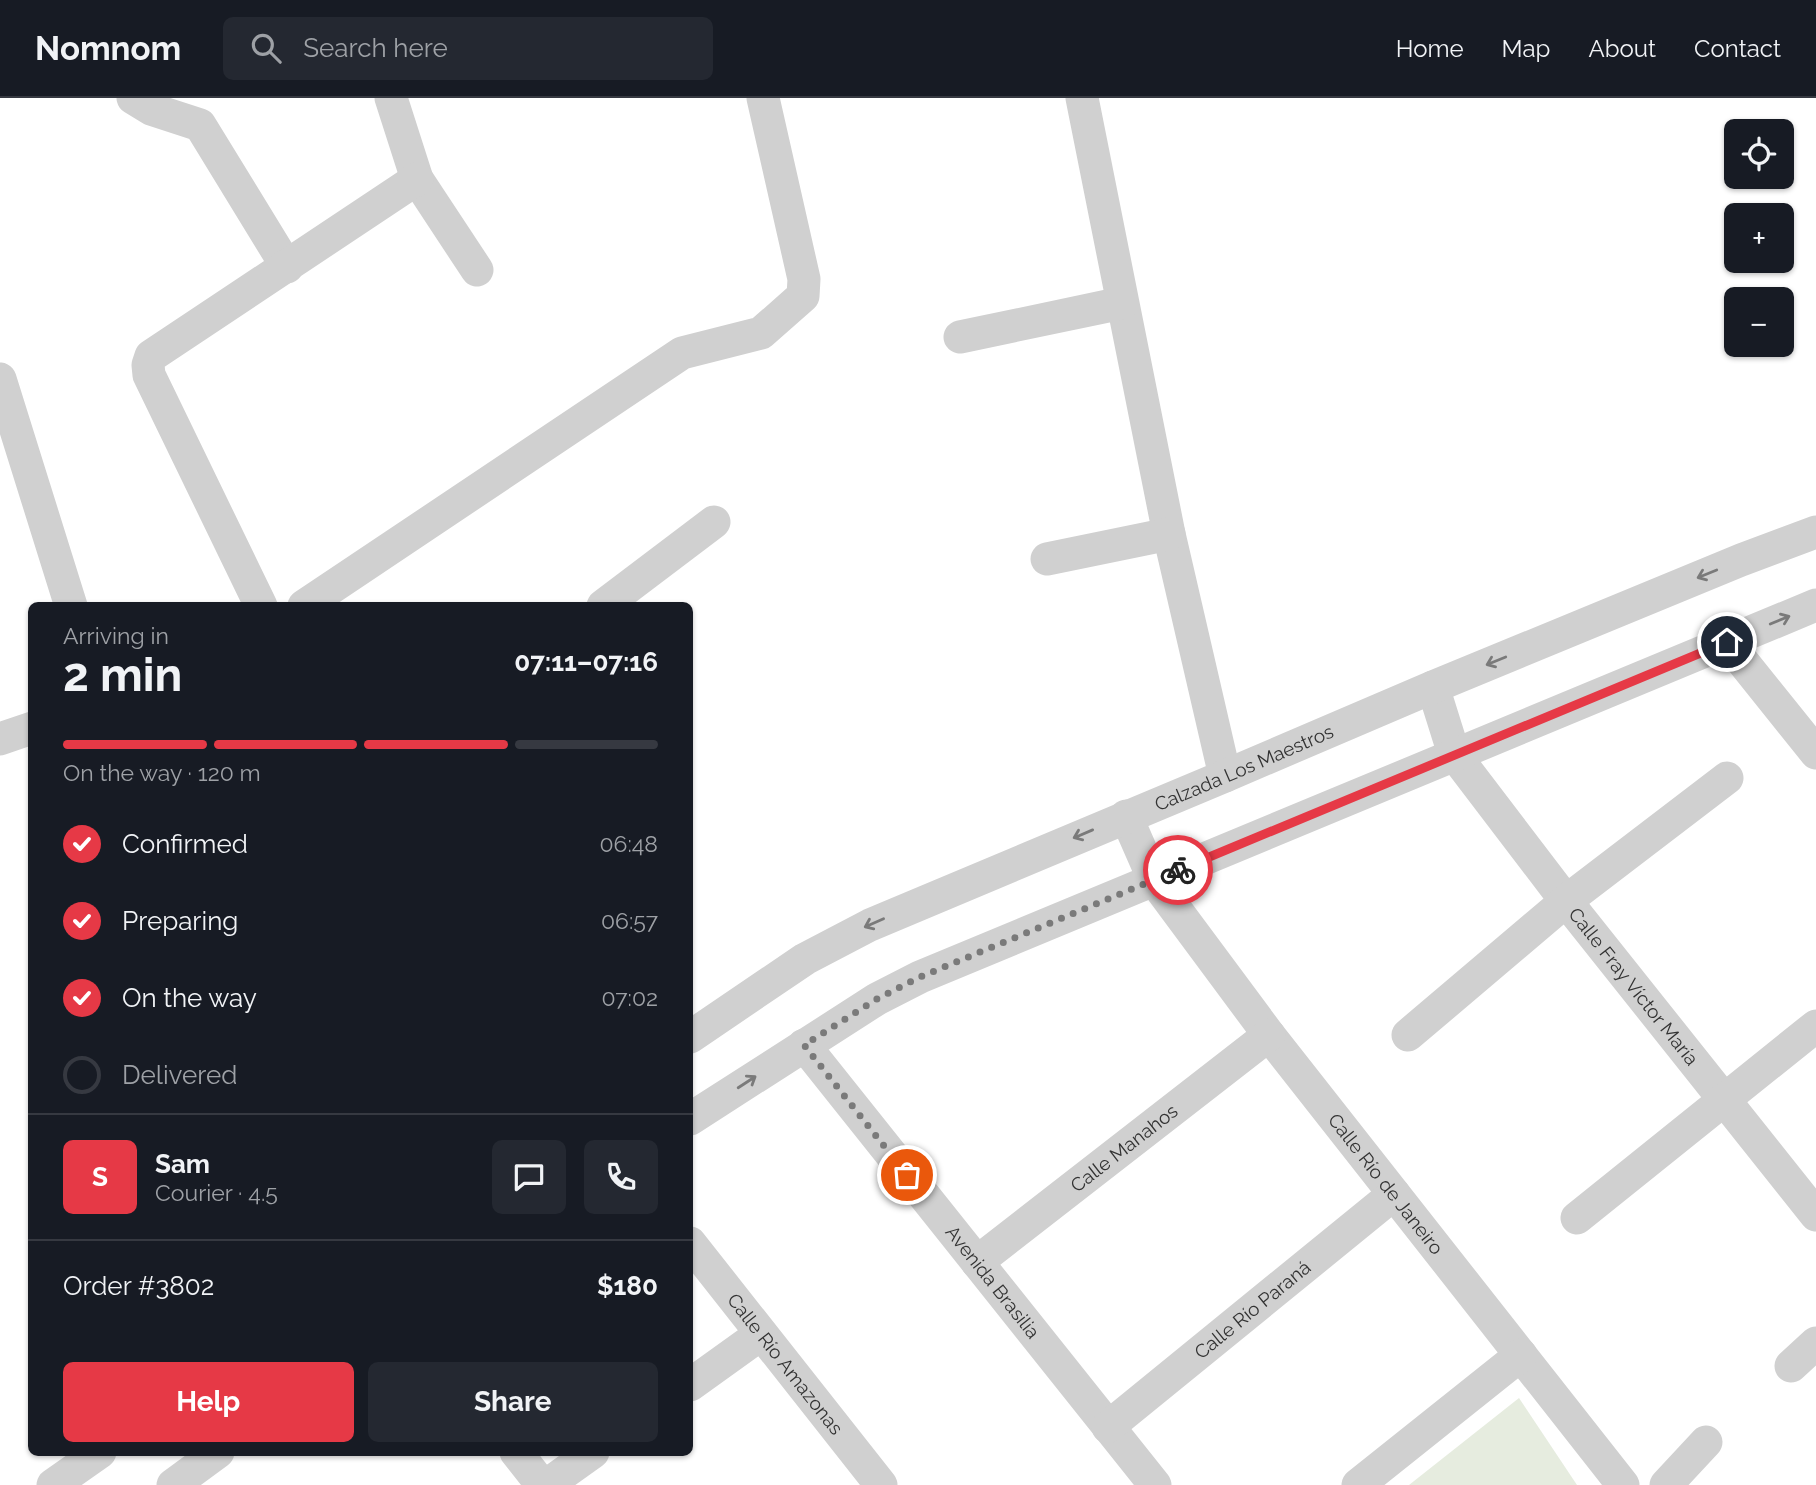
<!DOCTYPE html>
<meta charset="utf-8">
<style>
:root{--surface:#171b24;--page:#242831;--text:#f1f3f6;--muted:#9ea1a6;--line:#363941;--accent:#e63946}
body{margin:0;font-family:Raleway,sans-serif;background:var(--page);color:var(--text);height:100vh;display:flex;flex-direction:column;font-size:26px;white-space:nowrap}
*{box-sizing:border-box;margin:0}
p{font-size:23px;color:var(--muted)}
.icon{flex:none;width:38px;height:38px;fill:none;stroke:currentColor;stroke-width:2;stroke-linecap:round;stroke-linejoin:round}
.map{position:relative;flex:1;overflow:hidden}
.drawer{position:absolute;left:28px;top:504px;width:665px;height:854px;display:flex;flex-direction:column;background:var(--surface);border-radius:10px;box-shadow:0 2px 5px #0004}
.drawer>*{flex:none}
.tools{position:absolute;left:1724px;top:21px;display:grid;gap:14px}
.tools a{display:grid;place-items:center;width:70px;height:70px;border-radius:10px;background:var(--surface);box-shadow:0 2px 5px #0004;font-size:35px}
.pin{position:absolute;display:grid;place-items:center;width:60px;height:60px;color:#fff;margin:-30px;border:4px solid #fff;border-radius:50%;box-shadow:0 2px 7px #0007}
.courier{position:absolute;display:grid;place-items:center;width:70px;height:70px;margin:-35px;border:5px solid #e63946;border-radius:50%;background:#fff;color:#222;box-shadow:0 2px 9px #0007}
.overview em{font-style:normal;font-weight:700}
.overview div{display:flex;flex-direction:column-reverse}
.overview{display:flex;align-items:center;justify-content:space-between;height:119px;padding:0 35px}
h1{font-size:46px;font-weight:700;line-height:52px}
.bar{display:grid;grid-template-columns:repeat(4,1fr);gap:10px 7px;align-content:center;height:84px;padding:0 35px}
.bar i{height:9px;border-radius:5px;background:var(--line)}
.bar .active{background:var(--accent)}
.bar p{grid-column:span 4}
.line{display:flex;align-items:center;gap:18px;padding:0 35px;border-top:2px solid var(--line)}
.line div{flex:1}
.round{display:grid;place-items:center;flex:none;width:74px;height:74px;border-radius:10px;background:var(--page)}
ol{padding:0 35px;list-style:none}
li{display:flex;align-items:center;gap:21px;height:77px}
li p{margin-inline-start:auto}
li .icon{padding:7px;border-radius:50%;background:var(--accent);color:#fff;stroke-width:4}
li:last-child{color:var(--muted)}
li i{width:38px;height:38px;border:4px solid var(--line);border-radius:50%}
.cta{display:flex;gap:14px;margin-top:auto;padding:14px 35px}
.cta a{flex:1;height:80px;border-radius:10px;background:var(--accent);color:#fff;font-size:28px;font-weight:700;line-height:80px;text-align:center}
.cta a+a{background:var(--page);color:var(--text)}
header{display:flex;align-items:center;gap:42px;box-sizing:border-box;height:98px;padding:0 35px;background:var(--surface);border-bottom:2px solid var(--line)}
header strong{font-size:33px}
nav{display:flex;gap:38px;margin-inline-start:auto;font-size:24px}
.search{width:490px;height:63px;background:var(--page);display:flex;align-items:center;gap:18px;box-sizing:border-box;padding:0 24px;border-radius:10px;color:var(--muted);font-size:26px}
.map>svg:first-child{display:block}
.green{fill:#e6ecdf}
.lines{fill:none;stroke-linecap:round;stroke-linejoin:round}
.minor{stroke:#d0d0d0;stroke-width:33}
.oneway{stroke:#7a7a7a}
.done{stroke:#7a7a7a;stroke-width:7;stroke-dasharray:0 12.6}
.route{stroke:#e63946;stroke-width:9}
.labels{text-anchor:middle;stroke-width:7;stroke-linejoin:round;paint-order:stroke}
.street-label{font-size:19px;fill:#333;stroke:#fff}
</style>
<header>
<strong>Nomnom</strong>
<div class="search"><svg class="icon" aria-label="search" viewBox="0 0 24 24"><circle cx="10" cy="10" r="6"/><path d="M15 15l6 6"/></svg>Search here</div>
<nav><a>Home</a><a>Map</a><a>About</a><a>Contact</a></nav>
</header>
<div class="map">
<svg width="1816" height="1387" viewBox="0 0 1816 1387">
<rect width="100%" height="100%" fill="#fff"/>
<!-- green -->
<path class="green" d="M1519,1300L1577,1387H1409Z"/>
<g class="lines">
<!-- minor -->
<g class="minor">
<path d="M133,0L151,11L200,27L287,169"/>
<path d="M391,0L417,81L477,172"/>
<path d="M1082,0L1169,436L1225,678"/>
<path d="M960,239L1122,205"/>
<path d="M0,281L71,508"/>
<path d="M1047,461L1169,436"/>
<path d="M261,508L149,277L148,267L151,258L417,81"/>
<path d="M304,508L682,255L761,235L803,198L804,181L763,0"/>
<path d="M603,508L714,424"/>
<path d="M1727,544L1816,655"/>
<path id="s1" d="M1433,589L1454,656L1566,803L1816,1117"/>
<path d="M0,641L32,630"/>
<path id="s2" d="M1126,718L1154,782L1269,937L1623,1387"/>
<path d="M1408,937L1566,803L1727,680"/>
<path id="s3" d="M690,939L805,861L870,827L1225,678L1433,589L1741,462L1816,434"/>
<path id="s4" d="M804,947L1155,1387"/>
<path d="M690,1021L877,901L920,879L1816,507"/>
<path d="M1577,1120L1816,928"/>
<path id="s5" d="M690,1145L881,1387"/>
<path id="s6" d="M977,1164L1269,937"/>
<path d="M1791,1268L1816,1245"/>
<path d="M690,1287L761,1236"/>
<path id="s7" d="M1108,1329L1394,1096"/>
<path d="M516,1354L542,1387"/>
<path d="M53,1387L100,1354"/>
<path d="M173,1387L218,1354"/>
<path d="M547,1387L593,1354"/>
<path d="M1358,1387L1521,1257"/>
<path d="M1666,1387L1706,1344"/>
</g>
</g>
<!-- one-way arrows -->
<defs><path id="oneway-shaft" d="M-6 0H5M1.5-3L5.5 0L1.5 3" fill="none" stroke-width="1.6" stroke-linecap="round" stroke-linejoin="round" transform="scale(1.75)"/></defs>
<g class="oneway">
<use href="#oneway-shaft" transform="translate(1707 476) rotate(158)"/>
<use href="#oneway-shaft" transform="translate(1780 522) rotate(-22)"/>
<use href="#oneway-shaft" transform="translate(1496 563) rotate(158)"/>
<use href="#oneway-shaft" transform="translate(1083 736) rotate(157)"/>
<use href="#oneway-shaft" transform="translate(874 825) rotate(156)"/>
<use href="#oneway-shaft" transform="translate(747 984) rotate(-33)"/>
</g>
<g class="lines">
<!-- done -->
<path class="done" d="M907,1077L804,947L877,901L920,879L1178,772"/>
<!-- route -->
<path class="route" d="M1178,772L1727,544"/>
</g>
<g class="labels">
<!-- street labels -->
<g class="street-label">
<text dy="7" stroke="none"><textPath href="#s3" startOffset="618">Calzada Los Maestros</textPath></text>
<text dy="7" stroke="none"><textPath href="#s1" startOffset="364">Calle Fray Víctor María</textPath></text>
<text dy="7" stroke="none"><textPath href="#s6" startOffset="186">Calle Manahos</textPath></text>
<text dy="7" stroke="none"><textPath href="#s2" startOffset="452">Calle Río de Janeiro</textPath></text>
<text dy="7" stroke="none"><textPath href="#s4" startOffset="303">Avenida Brasilia</textPath></text>
<text dy="7" stroke="none"><textPath href="#s7" startOffset="186">Calle Río Paraná</textPath></text>
<text dy="7" stroke="none"><textPath href="#s5" startOffset="154">Calle Río Amazonas</textPath></text>
</g>
</g>
</svg>
<div class="tools">
<a><svg class="icon" aria-label="locate" viewBox="0 0 24 24"><circle cx="12" cy="12" r="6"/><path d="M12 2v4M12 18v4M2 12h4M18 12h4"/></svg></a>
<a>+</a>
<a>−</a>
</div>
<div class="pin" style="left:907px;top:1077px;background:#ea580c"><svg class="icon" aria-label="bag" viewBox="0 0 24 24"><path d="M5 8h14l-1 12H6zM9 8a3 3 0 0 1 6 0"/></svg></div>
<div class="pin" style="left:1727px;top:544px;background:#1f2937"><svg class="icon" aria-label="home" viewBox="0 0 24 24"><path d="M3 11l9-7 9 7M6 9v11h12V9"/></svg></div>
<div class="courier" style="left:1178px;top:772px"><svg class="icon" aria-label="bike" viewBox="0 0 24 24"><circle cx="6" cy="16" r="4"/><circle cx="18" cy="16" r="4"/><path d="M6 16l4-8h5l3 8M10 8l3 8H6M13 5h3"/></svg></div>
<section class="drawer">
<div class="overview"><div><h1>2 min</h1><p>Arriving in</p></div><em>07:11–07:16</em></div>
<div class="bar"><i class="active"></i><i class="active"></i><i class="active"></i><i></i><p>On the way · 120 m</p></div>
<ol>
<li><svg class="icon" aria-label="check" viewBox="0 0 24 24"><path d="M5 12l5 5 9-10"/></svg>Confirmed<p>06:48</p></li>
<li><svg class="icon" aria-label="check" viewBox="0 0 24 24"><path d="M5 12l5 5 9-10"/></svg>Preparing<p>06:57</p></li>
<li><svg class="icon" aria-label="check" viewBox="0 0 24 24"><path d="M5 12l5 5 9-10"/></svg>On the way<p>07:02</p></li>
<li><i></i>Delivered</li>
</ol>
<div class="line" style="height:126px"><b class="round" style="background:var(--accent);color:#fff">S</b><div><b>Sam</b><p>Courier · 4.5</p></div><a class="round"><svg class="icon" aria-label="chat" viewBox="0 0 24 24"><path d="M4 5h16v11H9l-5 4z"/></svg></a><a class="round"><svg class="icon" aria-label="phone" viewBox="0 0 24 24"><path d="M5 4h4l2 5-3 2q2 4 5 5l2-3 5 2v4C11 20 4 13 5 4z"/></svg></a></div>
<div class="line" style="height:91px"><div>Order #3802</div><b>$180</b></div>
<div class="cta"><a>Help</a><a>Share</a></div>
</section>
</div>
